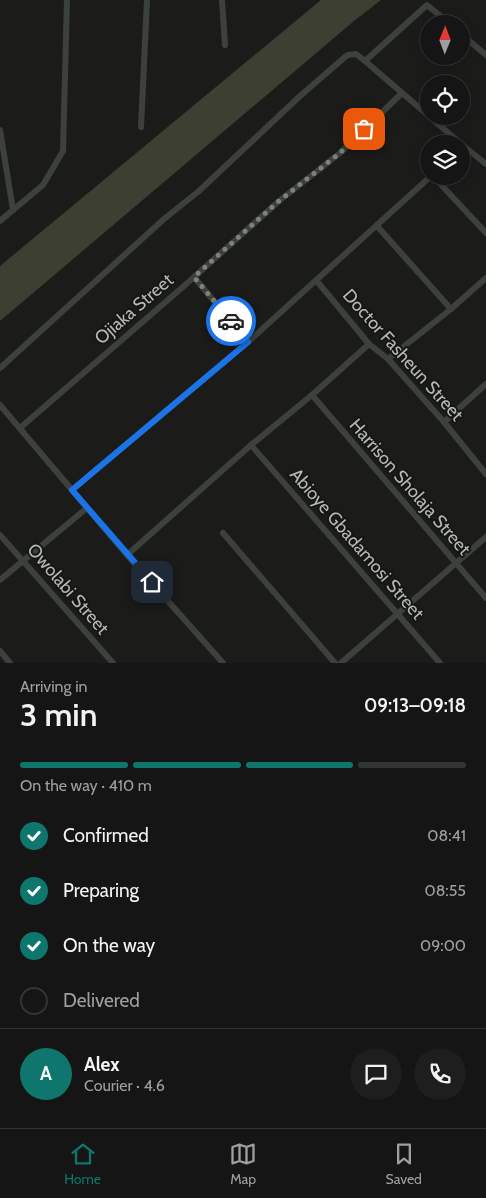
<!DOCTYPE html>
<meta charset="utf-8">
<style>
:root{--surface:#141514;--page:#1d1e1d;--text:#f1f3f6;--muted:#9d9fa0;--line:#333434;--accent:#0f766e}
body{margin:0;font-family:Cabin,sans-serif;background:var(--page);color:var(--text);height:100vh;display:flex;flex-direction:column;font-size:19px;white-space:nowrap}
*{box-sizing:border-box;margin:0}
p{font-size:16px;color:var(--muted)}
.icon{flex:none;width:28px;height:28px;fill:none;stroke:currentColor;stroke-width:2;stroke-linecap:round;stroke-linejoin:round}
.map{position:relative;height:663px;overflow:hidden}
.panel{display:flex;flex-direction:column;background:var(--surface);flex:1}
.panel>*{flex:none}
.needle{width:32px;rotate:1deg}
.controls{position:absolute;left:420px;top:15px;display:grid;gap:10px}
.controls a{display:grid;place-items:center;width:50px;height:50px;border-radius:50%;background:var(--surface);box-shadow:0 2px 12px #0003,0 0 0 1px var(--line);font-size:25px}
.pin{position:absolute;display:grid;place-items:center;width:42px;height:42px;color:#fff;margin:-21px;border-radius:10px;box-shadow:0 2px 8px #0006}
.courier{position:absolute;display:grid;place-items:center;width:50px;height:50px;margin:-25px;border:4px solid #1a73e8;border-radius:50%;background:#fff;color:#222;box-shadow:0 1px 6px #0007}
.headline em{font-style:normal;font-weight:600}
.headline div{display:flex;flex-direction:column-reverse}
.headline{display:flex;align-items:center;justify-content:space-between;height:85px;padding:0 20px}
h1{font-size:32px;font-weight:600;line-height:38px}
.bar{display:grid;grid-template-columns:repeat(4,1fr);gap:8px 5px;align-content:center;height:60px;padding:0 20px}
.bar i{height:6px;border-radius:4px;background:var(--line)}
.bar .on{background:var(--accent)}
.bar p{grid-column:span 4}
.line{display:flex;align-items:center;gap:12px;padding:0 20px;border-top:1px solid var(--line)}
.line div{flex:1}
.round{display:grid;place-items:center;flex:none;width:52px;height:52px;border-radius:26px;background:var(--page)}
ol{padding:0 20px;list-style:none}
li{display:flex;align-items:center;gap:15px;height:55px}
li p{margin-inline-start:auto}
li .icon{padding:5px;border-radius:50%;background:var(--accent);color:#fff;stroke-width:4}
li:last-child{color:var(--muted)}
li i{width:28px;height:28px;border:2px solid var(--line);border-radius:50%}
.menu{display:flex;justify-content:space-around;align-items:center;height:70px;border-top:1px solid var(--line);background:var(--surface);font-size:14px;color:var(--muted)}
.menu a{display:grid;justify-items:center;gap:2px}
.menu .on{color:var(--accent)}
.map>svg:first-child{display:block}
.water{fill:#3c3f31}
.lines{fill:none;stroke-linecap:round;stroke-linejoin:round}
.minor{stroke:#3d413c;stroke-width:6}
.done{stroke:#7e837a;stroke-width:5;stroke-dasharray:0 9}
.route{stroke:#1a73e8;stroke-width:6}
.labels{text-anchor:middle;stroke-width:4;stroke-linejoin:round;paint-order:stroke}
.street-label{font-size:18px;fill:#b4baae;stroke:#161715}
</style>
<div class="map">
<svg width="486" height="663" viewBox="0 0 486 663">
<rect width="100%" height="100%" fill="#1b1c1a"/>
<!-- water -->
<path class="water" d="M321,0H381L354,21L0,321V266Z"/>
<g class="lines">
<!-- minor -->
<g class="minor">
<path d="M222,0L225,45"/>
<path d="M461,34L486,55"/>
<path d="M429,116L365,61L427,5L450,24"/>
<path d="M429,116L461,144"/>
<path d="M141,127L147,0"/>
<path d="M0,130L13,210"/>
<path d="M461,144L486,164"/>
<path d="M433,176L486,233"/>
<path d="M0,221L43,185L63,151L67,0"/>
<path d="M377,226L451,309"/>
<path d="M194,277L248,342"/>
<path d="M316,280L369,344L388,359L444,422L486,474"/>
<path d="M388,359L451,309L486,278"/>
<path d="M0,368L164,219L199,191L300,96L345,57L348,55L356,54L365,61"/>
<path d="M312,395L486,598"/>
<path d="M0,405L127,555L223,663"/>
<path d="M444,422L486,384"/>
<path d="M20,428L184,286L279,201L340,153L402,93"/>
<path d="M251,445L440,663"/>
<path d="M72,490L248,342L431,176"/>
<path d="M223,533L335,663"/>
<path d="M0,535L113,663"/>
<path d="M127,555L251,445L312,395L369,344"/>
<path d="M0,580L87,508"/>
<path d="M0,651L10,663"/>
<path d="M341,663L486,537"/>
</g>
</g>
<g class="lines">
<!-- done -->
<path class="done" d="M231,321L194,277L279,201L340,153L364,129"/>
<!-- route -->
<path class="route" d="M152,582L72,490L248,342L231,321"/>
</g>
<g class="labels">
<!-- street labels -->
<g class="street-label">
<text transform="translate(134 309) rotate(-41)" y="6">Ojiaka Street</text>
<text transform="translate(403 355) rotate(48)" y="6">Doctor Fasheun Street</text>
<text transform="translate(410 487) rotate(49)" y="6">Harrison Sholaja Street</text>
<text transform="translate(357 544) rotate(49)" y="6">Abioye Gbadamosi Street</text>
<text transform="translate(68 589) rotate(49)" y="6">Owolabi Street</text>
</g>
</g>
</svg>
<div class="controls">
<a><svg class="needle" viewBox="-14 -14 28 28"><path d="M0-13l5 13h-10z" fill="#e53935"/><path d="M0 13l5-13h-10z" fill="#9d9fa0"/></svg></a>
<a><svg class="icon" aria-label="locate" viewBox="0 0 24 24"><circle cx="12" cy="12" r="6"/><path d="M12 2v4M12 18v4M2 12h4M18 12h4"/></svg></a>
<a><svg class="icon" aria-label="layers" viewBox="0 0 24 24"><path d="M12 4l9 5-9 5-9-5zM3 14l9 5 9-5"/></svg></a>
</div>
<div class="pin" style="left:364px;top:129px;background:#ea580c"><svg class="icon" aria-label="bag" viewBox="0 0 24 24"><path d="M5 8h14l-1 12H6zM9 8a3 3 0 0 1 6 0"/></svg></div>
<div class="pin" style="left:152px;top:582px;background:#1f2937"><svg class="icon" aria-label="home" viewBox="0 0 24 24"><path d="M3 11l9-7 9 7M6 9v11h12V9"/></svg></div>
<div class="courier" style="left:231px;top:321px"><svg class="icon" aria-label="car" viewBox="0 0 24 24"><path d="M5 17H2v-5l4-1 3-4h7l3 4 3 1v5h-3M9 17h6M6 11h13"/><circle cx="7" cy="17" r="2"/><circle cx="17" cy="17" r="2"/></svg></div>
</div>
<section class="panel">
<div class="headline"><div><h1>3 min</h1><p>Arriving in</p></div><em>09:13–09:18</em></div>
<div class="bar"><i class="on"></i><i class="on"></i><i class="on"></i><i></i><p>On the way · 410 m</p></div>
<ol>
<li><svg class="icon" aria-label="check" viewBox="0 0 24 24"><path d="M5 12l5 5 9-10"/></svg>Confirmed<p>08:41</p></li>
<li><svg class="icon" aria-label="check" viewBox="0 0 24 24"><path d="M5 12l5 5 9-10"/></svg>Preparing<p>08:55</p></li>
<li><svg class="icon" aria-label="check" viewBox="0 0 24 24"><path d="M5 12l5 5 9-10"/></svg>On the way<p>09:00</p></li>
<li><i></i>Delivered</li>
</ol>
<div class="line" style="height:90px"><b class="round" style="background:var(--accent);color:#fff">A</b><div><b>Alex</b><p>Courier · 4.6</p></div><a class="round"><svg class="icon" aria-label="chat" viewBox="0 0 24 24"><path d="M4 5h16v11H9l-5 4z"/></svg></a><a class="round"><svg class="icon" aria-label="phone" viewBox="0 0 24 24"><path d="M5 4h4l2 5-3 2q2 4 5 5l2-3 5 2v4C11 20 4 13 5 4z"/></svg></a></div>
</section>
<nav class="menu">
<a class="on"><svg class="icon" aria-label="home" viewBox="0 0 24 24"><path d="M3 11l9-7 9 7M6 9v11h12V9"/></svg>Home</a>
<a><svg class="icon" aria-label="map" viewBox="0 0 24 24"><path d="M3 6l6-2 6 2 6-2v14l-6 2-6-2-6 2zM9 4v14M15 6v14"/></svg>Map</a>
<a><svg class="icon" aria-label="saved" viewBox="0 0 24 24"><path d="M7 4h10v16l-5-4-5 4z"/></svg>Saved</a>
</nav>
